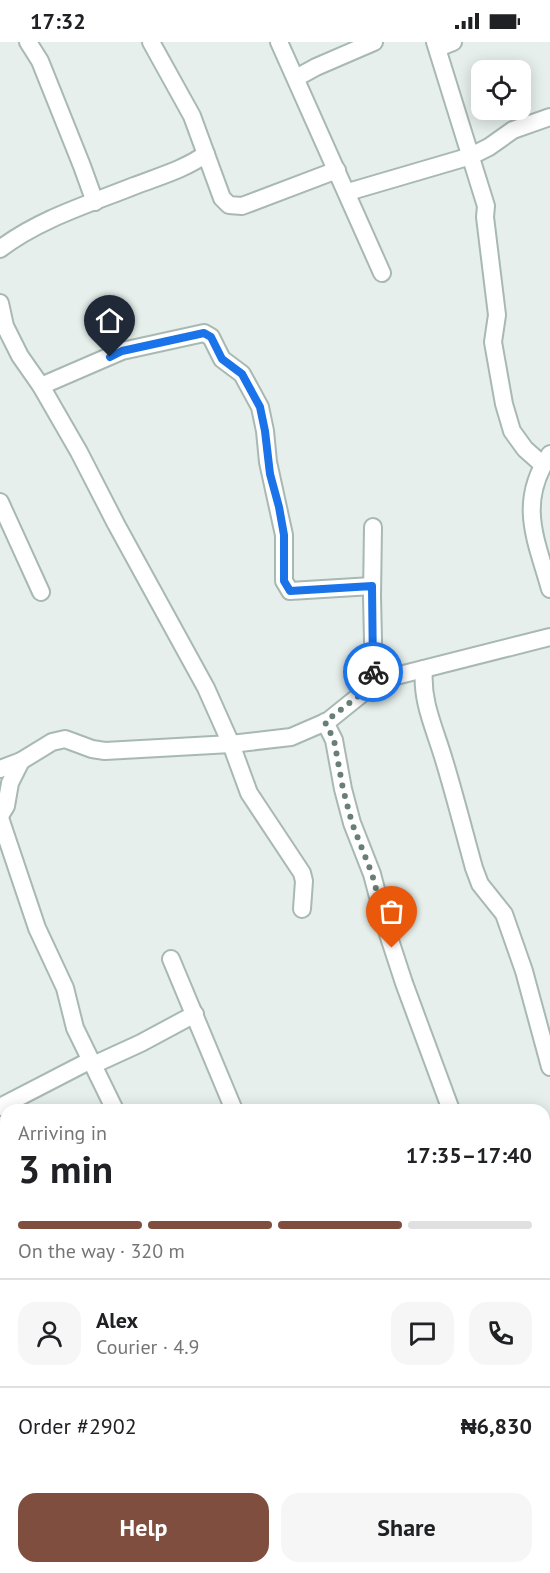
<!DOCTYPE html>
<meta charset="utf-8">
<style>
:root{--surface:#fff;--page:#f6f6f6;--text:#202124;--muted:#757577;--line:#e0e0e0;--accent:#7f4e3f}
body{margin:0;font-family:"PT Sans",sans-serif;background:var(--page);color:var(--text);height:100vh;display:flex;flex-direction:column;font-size:22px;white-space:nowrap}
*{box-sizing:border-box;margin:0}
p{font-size:20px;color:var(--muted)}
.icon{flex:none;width:33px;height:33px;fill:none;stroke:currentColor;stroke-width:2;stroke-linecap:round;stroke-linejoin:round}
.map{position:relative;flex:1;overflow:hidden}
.side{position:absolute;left:0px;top:1062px;width:550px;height:470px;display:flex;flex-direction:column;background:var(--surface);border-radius:18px 18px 0 0;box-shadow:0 3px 15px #0003}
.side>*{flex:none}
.buttons{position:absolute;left:471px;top:18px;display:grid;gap:12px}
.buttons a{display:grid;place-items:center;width:60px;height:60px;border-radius:12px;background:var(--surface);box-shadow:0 3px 15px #0003;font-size:30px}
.pin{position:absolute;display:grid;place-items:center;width:51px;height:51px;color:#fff;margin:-62px -26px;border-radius:50% 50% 50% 0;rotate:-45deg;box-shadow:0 0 6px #0007}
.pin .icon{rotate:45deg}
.courier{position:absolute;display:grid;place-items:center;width:60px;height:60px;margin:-30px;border:4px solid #1a73e8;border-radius:50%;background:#fff;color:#222;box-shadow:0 2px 8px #0007}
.head em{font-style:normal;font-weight:600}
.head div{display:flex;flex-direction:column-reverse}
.head{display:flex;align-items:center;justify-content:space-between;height:102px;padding:0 18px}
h1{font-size:39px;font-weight:600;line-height:45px}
.bar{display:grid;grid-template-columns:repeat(4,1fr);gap:9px 6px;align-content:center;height:72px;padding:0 18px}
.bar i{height:8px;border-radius:4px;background:var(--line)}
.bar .active{background:var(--accent)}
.bar p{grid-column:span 4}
.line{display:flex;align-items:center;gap:15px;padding:0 18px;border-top:2px solid var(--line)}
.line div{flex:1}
.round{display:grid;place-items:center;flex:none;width:63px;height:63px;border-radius:18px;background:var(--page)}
.primary-button{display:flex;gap:12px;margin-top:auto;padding:12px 18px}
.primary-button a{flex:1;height:69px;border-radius:18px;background:var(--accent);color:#fff;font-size:24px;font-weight:600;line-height:69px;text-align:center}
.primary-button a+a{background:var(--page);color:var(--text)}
.status{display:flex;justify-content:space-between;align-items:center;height:42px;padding:0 30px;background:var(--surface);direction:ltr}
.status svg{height:16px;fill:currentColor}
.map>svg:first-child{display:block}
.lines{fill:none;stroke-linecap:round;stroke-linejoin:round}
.minor-casing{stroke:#a8b8b2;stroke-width:20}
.minor{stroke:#fff;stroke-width:16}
.done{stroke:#687f78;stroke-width:6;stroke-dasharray:0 10.8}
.route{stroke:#1a73e8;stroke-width:8}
</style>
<div class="status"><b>17:32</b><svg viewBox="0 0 49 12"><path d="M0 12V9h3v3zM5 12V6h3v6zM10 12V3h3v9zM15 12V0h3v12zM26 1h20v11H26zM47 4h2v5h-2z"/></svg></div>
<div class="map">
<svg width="550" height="1531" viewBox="0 0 550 1531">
<rect width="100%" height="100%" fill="#e6efeb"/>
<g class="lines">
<defs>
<g id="minor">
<path d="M28,0L40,19L82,124L95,160"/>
<path d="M151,0L192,74L222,156L229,163L242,164L337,128"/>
<path d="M279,0L382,231"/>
<path d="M435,0L486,164L485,175L497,273L493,300L504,362L512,389L525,407L543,423"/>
<path d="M438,6L453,0"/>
<path d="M296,36L316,25L374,0"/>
<path d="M348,150L471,114L489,105L513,88L550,75"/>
<path d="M0,207C39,177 89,162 134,144C160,134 183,128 206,112"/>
<path d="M0,261L5,284L20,314L41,344L79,410L116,482L206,646L231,702L249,751L302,831L304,839L302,867"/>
<path d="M41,344L122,309L204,291L211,295L222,317L242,332L260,365L265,389L268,420L284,493V539L290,549L372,544"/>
<path d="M550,412C517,461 536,497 550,547"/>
<path d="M0,460L41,550"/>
<path d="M373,485L372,554L374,642"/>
<path d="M424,627C421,660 435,687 444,718C455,754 464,790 474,826L480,842L504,872L524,929L550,1025"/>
<path d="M325,680L334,698L343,747L352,781L372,832L387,889L404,941L451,1068"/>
<path d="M0,727L21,719L52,700L65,697L92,707L105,709L231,702L291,695L328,679L374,642L384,637L550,595"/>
<path d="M0,774L6,764L10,741L21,719"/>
<path d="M0,776L37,886L65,946L75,986L115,1068"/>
<path d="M171,917L234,1068"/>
<path d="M93,1023L141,1001L195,972"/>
<path d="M0,1065L91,1018"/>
<path d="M544,1124L550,1122"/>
<path d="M0,1128L6,1140"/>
<path d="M0,1180L6,1175"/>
<path d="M544,1186L550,1184"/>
<path d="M544,1251L550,1249"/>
<path d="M0,1255L6,1251"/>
<path d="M0,1326L6,1321"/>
<path d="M0,1399L6,1407"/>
<path d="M544,1409L545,1414"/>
<path d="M0,1485L6,1481"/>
<path d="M544,1495L550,1517"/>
<path d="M90,1526L93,1531"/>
<path d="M179,1526L182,1531"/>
<path d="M329,1526L332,1531"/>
<path d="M42,1531L48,1526"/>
<path d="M142,1531L151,1526"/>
</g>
</defs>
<!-- minor casing -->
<use href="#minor" class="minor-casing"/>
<!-- minor -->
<use href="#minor" class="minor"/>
</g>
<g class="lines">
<!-- done -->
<path class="done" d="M373,630L374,642L325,680L334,698L343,747L352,781L372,832L392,906"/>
<!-- route -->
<path class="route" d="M110,315L122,309L204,291L211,295L222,317L242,332L260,365L265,389L270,432L279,465L284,493V539L290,549L372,544L373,630"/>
</g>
</svg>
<div class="buttons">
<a><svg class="icon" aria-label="locate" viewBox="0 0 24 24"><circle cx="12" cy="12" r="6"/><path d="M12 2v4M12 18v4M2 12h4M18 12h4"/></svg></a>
</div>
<div class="pin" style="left:392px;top:906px;background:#ea580c"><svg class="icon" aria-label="bag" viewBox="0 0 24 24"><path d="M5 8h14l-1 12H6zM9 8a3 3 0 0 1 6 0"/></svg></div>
<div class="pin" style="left:110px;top:315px;background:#1f2937"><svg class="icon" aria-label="home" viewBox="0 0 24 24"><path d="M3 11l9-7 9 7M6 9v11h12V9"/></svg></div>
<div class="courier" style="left:373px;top:630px"><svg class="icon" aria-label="bike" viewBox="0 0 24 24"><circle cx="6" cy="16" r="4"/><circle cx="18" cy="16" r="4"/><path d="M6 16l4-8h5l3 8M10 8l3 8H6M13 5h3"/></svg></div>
<section class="side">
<div class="head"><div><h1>3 min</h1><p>Arriving in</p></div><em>17:35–17:40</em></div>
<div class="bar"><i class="active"></i><i class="active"></i><i class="active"></i><i></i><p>On the way · 320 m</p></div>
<div class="line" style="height:108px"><a class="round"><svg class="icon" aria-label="person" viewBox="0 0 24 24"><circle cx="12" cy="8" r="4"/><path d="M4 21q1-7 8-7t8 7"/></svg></a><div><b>Alex</b><p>Courier · 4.9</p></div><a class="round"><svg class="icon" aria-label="chat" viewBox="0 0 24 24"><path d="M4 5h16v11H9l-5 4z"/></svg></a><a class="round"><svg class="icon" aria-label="phone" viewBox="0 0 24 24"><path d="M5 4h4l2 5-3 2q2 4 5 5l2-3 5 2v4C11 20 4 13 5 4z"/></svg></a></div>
<div class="line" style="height:78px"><div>Order #2902</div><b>₦6,830</b></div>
<div class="primary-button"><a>Help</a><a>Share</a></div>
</section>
</div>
